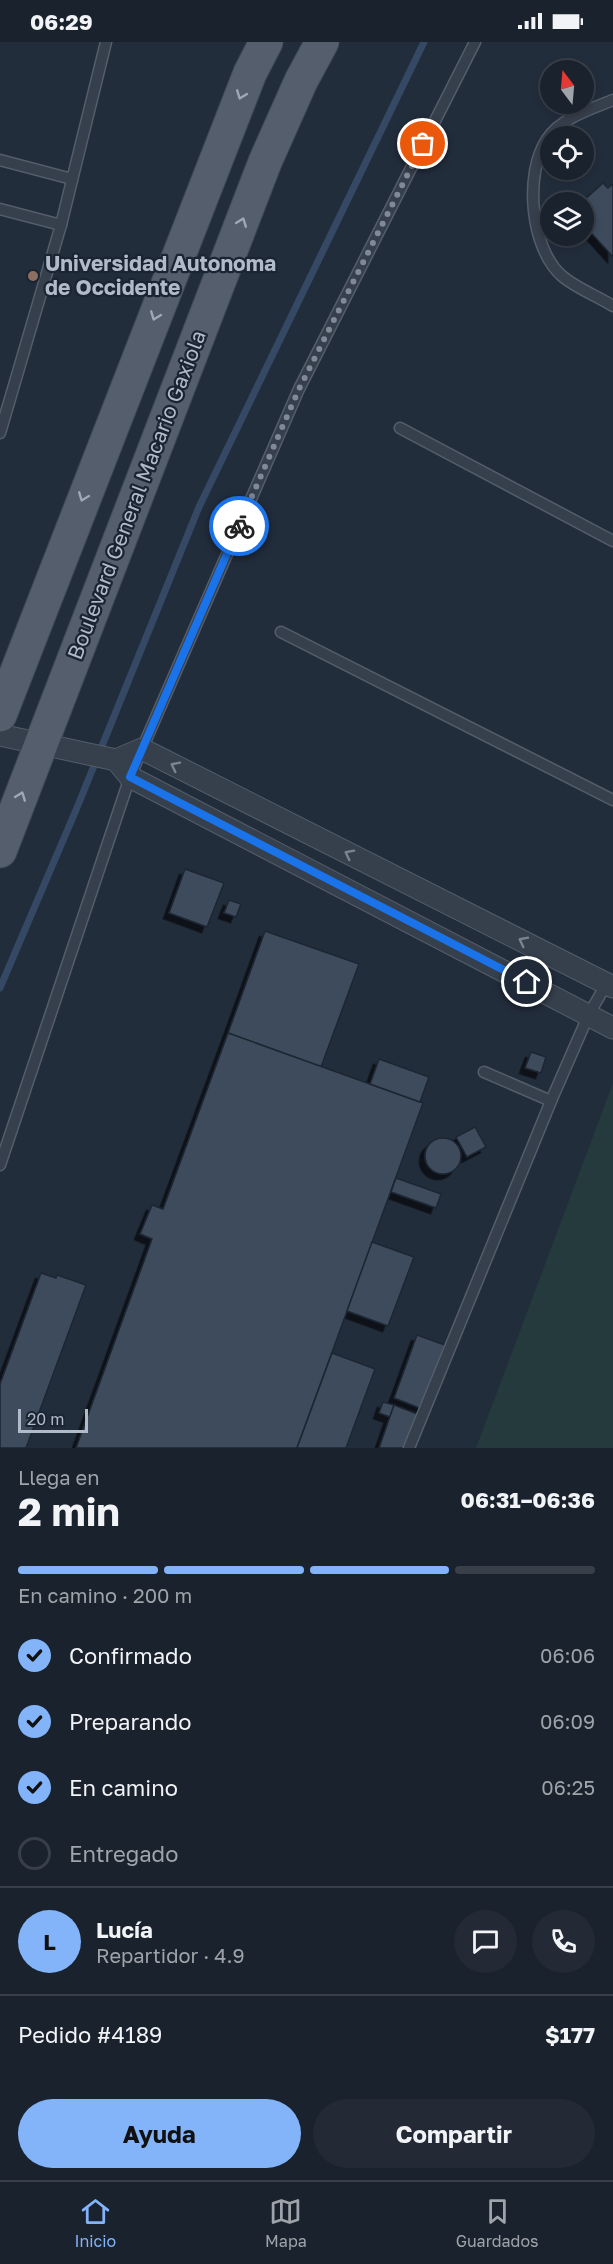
<!DOCTYPE html>
<html lang="es">
<meta charset="utf-8">
<style>
:root{--surface:#1a222d;--page:#232a35;--text:#f1f3f6;--muted:#9fa4aa;--line:#383f49;--accent:#83b4fa}
body{margin:0;font-family:"Golos Text",sans-serif;background:var(--page);color:var(--text);height:100vh;display:flex;flex-direction:column;font-size:22px;white-space:nowrap}
*{box-sizing:border-box;margin:0}
p{font-size:20px;color:var(--muted)}
.icon{flex:none;width:33px;height:33px;fill:none;stroke:currentColor;stroke-width:2;stroke-linecap:round;stroke-linejoin:round}
.map{position:relative;height:1406px;overflow:hidden}
.panel{display:flex;flex-direction:column;background:var(--surface);flex:1}
.panel>*{flex:none}
.needle{width:39px;rotate:344deg}
.controls{position:absolute;left:540px;top:18px;display:grid;gap:12px}
.controls a{display:grid;place-items:center;width:54px;height:54px;border-radius:50%;background:var(--surface);box-shadow:0 3px 9px #0003,0 0 0 2px var(--line);font-size:30px}
.scale{position:absolute;left:18px;bottom:15px;width:70px;box-sizing:border-box;padding-left:6px;border:3px solid #b1bac8;border-top:0;font-size:16px;line-height:21px;white-space:nowrap;color:#b1bac8;-webkit-text-stroke:4px #1b2431;paint-order:stroke}
.pin{position:absolute;display:grid;place-items:center;width:51px;height:51px;color:#fff;margin:-26px;border:3px solid #fff;border-radius:50%;box-shadow:0 2px 6px #0007}
.courier{position:absolute;display:grid;place-items:center;width:60px;height:60px;margin:-30px;border:4px solid #1a73e8;border-radius:50%;background:#fff;color:#222;box-shadow:0 2px 8px #0007}
.head em{font-style:normal;font-weight:700}
.head div{display:flex;flex-direction:column-reverse}
.head{display:flex;align-items:center;justify-content:space-between;height:102px;padding:0 18px}
h1{font-size:39px;font-weight:700;line-height:45px}
.bar{display:grid;grid-template-columns:repeat(4,1fr);gap:9px 6px;align-content:center;height:72px;padding:0 18px}
.bar i{height:8px;border-radius:4px;background:var(--line)}
.bar .current{background:var(--accent)}
.bar p{grid-column:span 4}
.line{display:flex;align-items:center;gap:15px;padding:0 18px;border-top:2px solid var(--line)}
.line div{flex:1}
.round{display:grid;place-items:center;flex:none;width:63px;height:63px;border-radius:32px;background:var(--page)}
ol{padding:0 18px;list-style:none}
li{display:flex;align-items:center;gap:18px;height:66px}
li p{margin-inline-start:auto}
li .icon{padding:6px;border-radius:50%;background:var(--accent);color:#111;stroke-width:4}
li:last-child{color:var(--muted)}
li i{width:33px;height:33px;border:3px solid var(--line);border-radius:50%}
.action{display:flex;gap:12px;margin-top:auto;padding:12px 18px}
.action a{flex:1;height:69px;border-radius:36px;background:var(--accent);color:#111;font-size:24px;font-weight:700;line-height:69px;text-align:center}
.action a+a{background:var(--page);color:var(--text)}
.status{display:flex;justify-content:space-between;align-items:center;height:42px;padding:0 30px;background:var(--surface);direction:ltr}
.status svg{height:16px;fill:currentColor}
.tabs{display:flex;justify-content:space-around;align-items:center;height:84px;border-top:2px solid var(--line);background:var(--surface);font-size:16px;color:var(--muted)}
.tabs a{display:grid;justify-items:center;gap:3px}
.tabs .current{color:var(--accent)}
.map>svg:first-child{display:block}
.green{fill:#243a3d}
.lines{fill:none;stroke-linecap:round;stroke-linejoin:round}
.stream{stroke:#354964;stroke-width:7}
.building{fill:#3e4c5b;stroke:#1d2633;stroke-width:1.5;filter:url(#shadow)}
.lane-casing{stroke:#545d6a;stroke-width:13}
.street-casing{stroke:#545d6a;stroke-width:23}
.primary-casing{stroke:#3f4855;stroke-width:35}
.lane{stroke:#363f4c;stroke-width:10}
.street{stroke:#363f4c;stroke-width:21}
.primary{stroke:#545e6c;stroke-width:33}
.oneway{stroke:#9ea8b6}
.oneway2{stroke:#7a8390}
.done{stroke:#7f8997;stroke-width:6;stroke-dasharray:0 10.8}
.route{stroke:#1a73e8;stroke-width:8}
.education-dot{fill:#8d6e63;stroke:#1b2431;stroke-width:2}
.labels{text-anchor:middle;stroke-width:4.5;stroke-linejoin:round;paint-order:stroke}
.poi-label{font-size:21px;font-weight:bold;fill:#b1bac8;stroke:#1b2431;text-anchor:start}
.street-label{font-size:21px;fill:#b1bac8;stroke:#1b2431}
</style>
<div class="status"><b>06:29</b><svg viewBox="0 0 49 12"><path d="M0 12V9h3v3zM5 12V6h3v6zM10 12V3h3v9zM15 12V0h3v12zM26 1h20v11H26zM47 4h2v5h-2z"/></svg></div>
<div class="map">
<svg width="613" height="1406" viewBox="0 0 613 1406">
<defs>
<filter id="shadow"><feDropShadow dx="-5.5" dy="5.5" stdDeviation="0" flood-color="#0009"/></filter>
</defs>
<rect width="100%" height="100%" fill="#222d3c"/>
<!-- green -->
<path class="green" d="M613,1041V1406H476Z"/>
<g class="lines">
<!-- stream -->
<path class="stream" d="M0,946L76,768L199,465L424,0"/>
</g>
<!-- building -->
<g class="building">
<path d="M603,141L608,146L613,142V215L584,183L582,160Z"/>
<path d="M185,827L224,841L207,885L169,871Z"/>
<path d="M229,858L241,862L236,875L224,871Z"/>
<path d="M265,889L359,922L321,1025L228,991Z"/>
<path d="M228,991L423,1061L297,1406H76L152,1197L140,1192L152,1163L163,1167Z"/>
<path d="M531,1010L546,1015L541,1031L525,1026Z"/>
<path d="M379,1017L429,1035L420,1060L370,1042Z"/>
<path d="M475,1085L486,1105L467,1115L456,1095Z"/>
<circle cx="443" cy="1114" r="18"/>
<path d="M396,1136L441,1152L436,1166L391,1150Z"/>
<path d="M372,1200L414,1215L388,1284L347,1269Z"/>
<path d="M41,1231L56,1236L57,1233L86,1243L26,1406H0V1342Z"/>
<path d="M417,1293L445,1303L422,1367L394,1356Z"/>
<path d="M332,1311L375,1327L346,1406H297Z"/>
<path d="M383,1360L394,1363L390,1375L379,1371Z"/>
<path d="M394,1363L420,1373L407,1406H379Z"/>
</g>
<g class="lines">
<defs>
<g id="lane">
<path d="M613,58C591,67 561,76 547,97C524,131 530,206 562,234C576,246 597,254 613,264"/>
<path d="M0,118L72,137"/>
<path d="M0,167L61,183"/>
<path d="M400,386L613,499"/>
<path d="M0,391L61,183L106,0"/>
<path d="M281,590L613,758"/>
<path d="M484,1030L551,1059"/>
<path d="M0,1123L130,735L142,707L299,347L475,0"/>
<path d="M409,1406L551,1059L589,972L607,941"/>
</g>
<g id="street">
<path d="M0,693L116,718L142,707L613,945"/>
<path d="M116,718L130,735L613,986"/>
</g>
<g id="primary">
<path d="M0,673L250,31L266,0"/>
<path d="M0,809L265,120L301,39L322,0"/>
</g>
</defs>
<!-- lane casing -->
<use href="#lane" class="lane-casing"/>
<!-- street casing -->
<use href="#street" class="street-casing"/>
<!-- primary casing -->
<use href="#primary" class="primary-casing"/>
<!-- lane -->
<use href="#lane" class="lane"/>
<!-- street -->
<use href="#street" class="street"/>
<!-- primary -->
<use href="#primary" class="primary"/>
</g>
<!-- one-way arrows -->
<defs><path id="oneway-chevron" d="M-2-3.5L2.5 0L-2 3.5" fill="none" stroke-width="1.6" stroke-linecap="round" stroke-linejoin="round" transform="scale(1.5)"/></defs>
<g class="oneway">
<use href="#oneway-chevron" transform="translate(241 53) rotate(111)"/>
<use href="#oneway-chevron" transform="translate(242 180) rotate(-69)"/>
<use href="#oneway-chevron" transform="translate(155 274) rotate(111)"/>
<use href="#oneway-chevron" transform="translate(83 455) rotate(111)"/>
<use href="#oneway-chevron" transform="translate(21 754) rotate(-69)"/>
</g>
<g class="oneway2">
<use href="#oneway-chevron" transform="translate(175 724) rotate(-153)"/>
<use href="#oneway-chevron" transform="translate(349 812) rotate(-153)"/>
<use href="#oneway-chevron" transform="translate(523 899) rotate(-153)"/>
</g>
<g class="lines">
<!-- done -->
<path class="done" d="M239,484L299,347L423,102"/>
<!-- route -->
<path class="route" d="M239,484L130,735L527,940"/>
</g>
<!-- markers -->
<circle class="education-dot" cx="33" cy="234" r="6"/>
<g class="labels">
<!-- poi labels -->
<g class="poi-label">
<text x="45" y="229">Universidad Autonoma<tspan x="45" dy="24">de Occidente</tspan></text>
</g>
<!-- street labels -->
<g class="street-label">
<text transform="translate(137 453) rotate(-69)" y="7">Boulevard General Macario Gaxiola</text>
</g>
</g>
</svg>
<div class="controls">
<a><svg class="needle" viewBox="-14 -14 28 28"><path d="M0-13l5 13h-10z" fill="#e53935"/><path d="M0 13l5-13h-10z" fill="#9fa4aa"/></svg></a>
<a><svg class="icon" aria-label="locate" viewBox="0 0 24 24"><circle cx="12" cy="12" r="6"/><path d="M12 2v4M12 18v4M2 12h4M18 12h4"/></svg></a>
<a><svg class="icon" aria-label="layers" viewBox="0 0 24 24"><path d="M12 4l9 5-9 5-9-5zM3 14l9 5 9-5"/></svg></a>
</div>
<div class="scale">20 m</div>
<div class="pin" style="left:423px;top:102px;background:#ea580c"><svg class="icon" aria-label="bag" viewBox="0 0 24 24"><path d="M5 8h14l-1 12H6zM9 8a3 3 0 0 1 6 0"/></svg></div>
<div class="pin" style="left:527px;top:940px;background:#1f2937"><svg class="icon" aria-label="home" viewBox="0 0 24 24"><path d="M3 11l9-7 9 7M6 9v11h12V9"/></svg></div>
<div class="courier" style="left:239px;top:484px"><svg class="icon" aria-label="bike" viewBox="0 0 24 24"><circle cx="6" cy="16" r="4"/><circle cx="18" cy="16" r="4"/><path d="M6 16l4-8h5l3 8M10 8l3 8H6M13 5h3"/></svg></div>
</div>
<section class="panel">
<div class="head"><div><h1>2 min</h1><p>Llega en</p></div><em>06:31–06:36</em></div>
<div class="bar"><i class="current"></i><i class="current"></i><i class="current"></i><i></i><p>En camino · 200 m</p></div>
<ol>
<li><svg class="icon" aria-label="check" viewBox="0 0 24 24"><path d="M5 12l5 5 9-10"/></svg>Confirmado<p>06:06</p></li>
<li><svg class="icon" aria-label="check" viewBox="0 0 24 24"><path d="M5 12l5 5 9-10"/></svg>Preparando<p>06:09</p></li>
<li><svg class="icon" aria-label="check" viewBox="0 0 24 24"><path d="M5 12l5 5 9-10"/></svg>En camino<p>06:25</p></li>
<li><i></i>Entregado</li>
</ol>
<div class="line" style="height:108px"><b class="round" style="background:var(--accent);color:#111">L</b><div><b>Lucía</b><p>Repartidor · 4.9</p></div><a class="round"><svg class="icon" aria-label="chat" viewBox="0 0 24 24"><path d="M4 5h16v11H9l-5 4z"/></svg></a><a class="round"><svg class="icon" aria-label="phone" viewBox="0 0 24 24"><path d="M5 4h4l2 5-3 2q2 4 5 5l2-3 5 2v4C11 20 4 13 5 4z"/></svg></a></div>
<div class="line" style="height:78px"><div>Pedido #4189</div><b>$177</b></div>
<div class="action"><a>Ayuda</a><a>Compartir</a></div>
</section>
<nav class="tabs">
<a class="current"><svg class="icon" aria-label="home" viewBox="0 0 24 24"><path d="M3 11l9-7 9 7M6 9v11h12V9"/></svg>Inicio</a>
<a><svg class="icon" aria-label="map" viewBox="0 0 24 24"><path d="M3 6l6-2 6 2 6-2v14l-6 2-6-2-6 2zM9 4v14M15 6v14"/></svg>Mapa</a>
<a><svg class="icon" aria-label="saved" viewBox="0 0 24 24"><path d="M7 4h10v16l-5-4-5 4z"/></svg>Guardados</a>
</nav>
